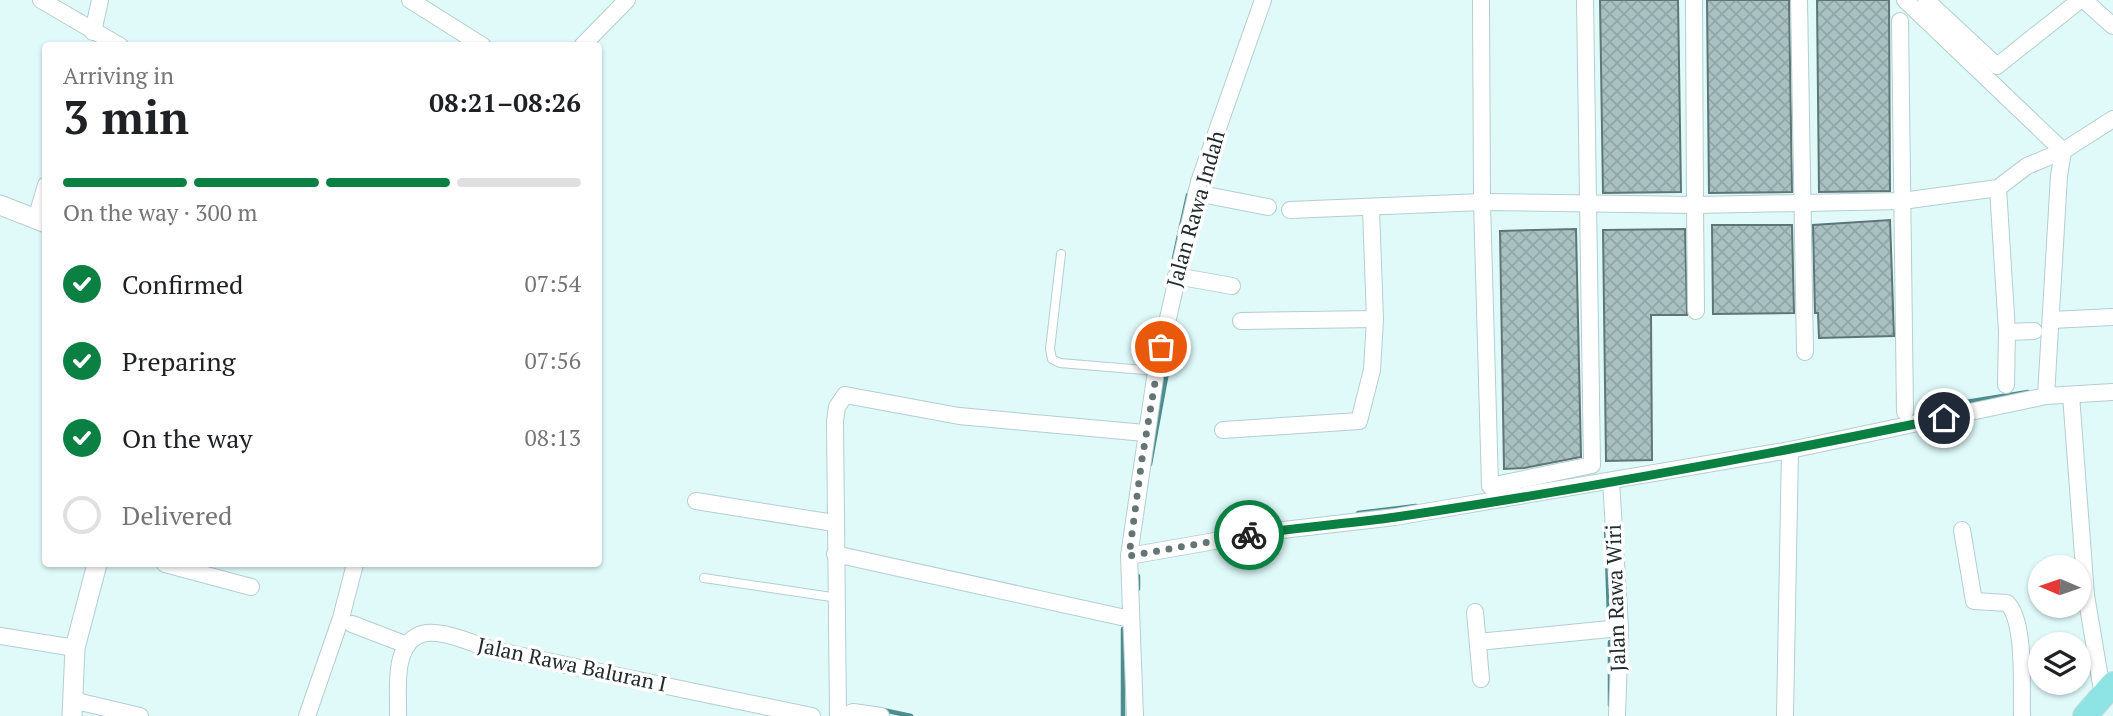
<!DOCTYPE html>
<meta charset="utf-8">
<style>
:root{--surface:#fff;--page:#f2f2f2;--text:#202124;--muted:#757577;--line:#e0e0e0;--accent:#0b8043}
body{margin:0;font-family:"PT Serif",serif;background:var(--page);color:var(--text);height:100vh;display:flex;flex-direction:column;font-size:26px;white-space:nowrap}
*{box-sizing:border-box;margin:0}
p{font-size:23px;color:var(--muted)}
.icon{flex:none;width:38px;height:38px;fill:none;stroke:currentColor;stroke-width:2;stroke-linecap:round;stroke-linejoin:round}
.map{position:relative;flex:1;overflow:hidden}
.drawer{position:absolute;left:42px;top:42px;width:560px;height:525px;display:flex;flex-direction:column;background:var(--surface);border-radius:7px;box-shadow:0 2px 5px #0004}
.drawer>*{flex:none}
.needle{width:46px;rotate:272deg}
.tools{position:absolute;left:2028px;top:555px;display:grid;gap:14px}
.tools a{display:grid;place-items:center;width:63px;height:63px;border-radius:50%;background:var(--surface);box-shadow:0 2px 5px #0004;font-size:35px}
.pin{position:absolute;display:grid;place-items:center;width:60px;height:60px;color:#fff;margin:-30px;border:4px solid #fff;border-radius:50%;box-shadow:0 2px 7px #0007}
.courier{position:absolute;display:grid;place-items:center;width:70px;height:70px;margin:-35px;border:5px solid #0b8043;border-radius:50%;background:#fff;color:#222;box-shadow:0 2px 9px #0007}
.summary em{font-style:normal;font-weight:800}
.summary div{display:flex;flex-direction:column-reverse}
.summary{display:flex;align-items:center;justify-content:space-between;height:119px;padding:0 21px}
h1{font-size:46px;font-weight:800;line-height:52px}
.bar{display:grid;grid-template-columns:repeat(4,1fr);gap:10px 7px;align-content:center;height:84px;padding:0 21px}
.bar i{height:9px;border-radius:5px;background:var(--line)}
.bar .on{background:var(--accent)}
.bar p{grid-column:span 4}
ol{padding:0 21px;list-style:none}
li{display:flex;align-items:center;gap:21px;height:77px}
li p{margin-inline-start:auto}
li .icon{padding:7px;border-radius:50%;background:var(--accent);color:#fff;stroke-width:4}
li:last-child{color:var(--muted)}
li i{width:38px;height:38px;border:4px solid var(--line);border-radius:50%}
.map>svg:first-child{display:block}
.lines{fill:none;stroke-linecap:round;stroke-linejoin:round}
.stream{stroke:#4f8c8e;stroke-width:4.5}
.building{fill:url(#building-cross-hatch);stroke:#5f7676;stroke-width:2}
.service-casing{stroke:#b5cece;stroke-width:10}
.minor-casing{stroke:#b5cece;stroke-width:18}
.tertiary-casing{stroke:#b5cece;stroke-width:21}
.primary-casing{stroke:#d7d9d9;stroke-width:26}
.service{stroke:#fff;stroke-width:8}
.minor{stroke:#fff;stroke-width:16}
.tertiary{stroke:#fff;stroke-width:19}
.primary{stroke:#8ee3e5;stroke-width:24}
.done{stroke:#657475;stroke-width:7;stroke-dasharray:0 12.6}
.route{stroke:#0b8043;stroke-width:9}
.labels{text-anchor:middle;stroke-width:7;stroke-linejoin:round;paint-order:stroke}
.street-label{font-size:21px;fill:#232c2d;stroke:#fff}
</style>
<div class="map">
<svg width="2113" height="716" viewBox="0 0 2113 716">
<defs>
<pattern id="building-cross-hatch" width="8" height="8" patternUnits="userSpaceOnUse" patternTransform="scale(1.75)"><rect width="8" height="8" fill="#a9c1c2"/><path d="M0 0l8 8M0 8l8-8" fill="none" stroke="#91a6a7"/></pattern>
</defs>
<rect width="100%" height="100%" fill="#e0fafa"/>
<g class="lines">
<!-- stream -->
<g class="stream">
<path d="M1174,258L1188,195"/>
<path d="M1906,418L1966,402L2028,392"/>
<path d="M1150,464L1167,372"/>
<path d="M1358,513L1416,506"/>
<path d="M1606,526L1609,616"/>
<path d="M1138,589V576"/>
<path d="M1123,629V716"/>
<path d="M1610,705V642"/>
<path d="M883,710L911,716"/>
</g>
</g>
<!-- building -->
<g class="building">
<path d="M1600,0H1678L1681,192L1603,193Z"/>
<path d="M1707,0H1789L1792,192L1709,193Z"/>
<path d="M1817,0H1889L1890,191L1819,192Z"/>
<path d="M1890,220L1894,336L1819,338L1818,313H1815L1813,225Z"/>
<path d="M1712,225H1792L1794,313L1713,314Z"/>
<path d="M1576,229L1581,457L1524,468L1504,469L1500,231Z"/>
<path d="M1685,229L1687,315H1651L1652,460L1606,461L1603,230Z"/>
</g>
<g class="lines">
<defs>
<g id="service">
<path d="M1061,254L1050,349L1052,359L1060,363L1156,371"/>
<path d="M704,578L838,598"/>
</g>
<g id="minor">
<path d="M41,0L120,46"/>
<path d="M410,0L483,46"/>
<path d="M1481,0L1482,202L1490,486L1592,465L1585,0"/>
<path d="M1799,0L1805,352"/>
<path d="M1905,0L2063,151"/>
<path d="M1926,0L1997,66L2080,0"/>
<path d="M2084,0L2113,26"/>
<path d="M1900,21L1905,412"/>
<path d="M93,32L100,0"/>
<path d="M582,46L627,0"/>
<path d="M1998,188L2007,332L2006,385"/>
<path d="M1196,193L1268,207"/>
<path d="M1290,210L1482,202L1695,205L1694,0"/>
<path d="M36,219L46,185"/>
<path d="M1176,276L1232,286"/>
<path d="M1696,311L1695,205L1902,201L1998,188L2027,166L2063,151L2113,119"/>
<path d="M2051,320L2113,317"/>
<path d="M1241,321L1375,319"/>
<path d="M2007,332L2034,331"/>
<path d="M2071,395L2086,595L2103,696"/>
<path d="M2046,396L2059,176L2063,151"/>
<path d="M1223,430L1359,421L1372,370L1375,319L1371,209"/>
<path d="M1611,481L1620,628L1617,716"/>
<path d="M696,501L834,523"/>
<path d="M1962,530L1974,601L2007,603C2026,621 2021,689 2022,716"/>
<path d="M835,554L1130,619"/>
<path d="M1129,556L1266,532L1395,517L1790,450L2046,396L2113,392"/>
<path d="M165,564L251,587"/>
<path d="M1475,612L1481,679"/>
<path d="M352,624L407,645"/>
<path d="M0,636L75,648"/>
<path d="M1478,642L1620,628"/>
<path d="M72,700L140,716"/>
<path d="M307,716L341,618L355,564"/>
<path d="M398,716C399,693 392,650 417,636C436,625 474,645 494,650C600,673 706,694 812,716"/>
<path d="M838,716L835,421L837,407L845,395L959,416L1145,433"/>
<path d="M843,716L853,712L881,716"/>
<path d="M1135,716L1129,556L1156,371L1199,182L1263,0"/>
<path d="M1785,716L1790,450"/>
</g>
<g id="tertiary">
<path d="M0,205L46,223"/>
<path d="M72,716L75,648L97,564"/>
</g>
<path id="primary" d="M2085,716L2113,684"/>
</defs>
<!-- service casing -->
<use href="#service" class="service-casing"/>
<!-- minor casing -->
<use href="#minor" class="minor-casing"/>
<!-- tertiary casing -->
<use href="#tertiary" class="tertiary-casing"/>
<!-- primary casing -->
<use href="#primary" class="primary-casing"/>
<!-- service -->
<use href="#service" class="service"/>
<!-- minor -->
<use href="#minor" class="minor"/>
<!-- tertiary -->
<use href="#tertiary" class="tertiary"/>
<!-- primary -->
<use href="#primary" class="primary"/>
</g>
<g class="lines">
<!-- done -->
<path class="done" d="M1161,347L1142,459L1129,556L1249,535"/>
<!-- route -->
<path class="route" d="M1249,535C1297,527 1347,524 1396,517C1579,490 1762,456 1944,418"/>
</g>
<g class="labels">
<!-- street labels -->
<g class="street-label">
<text transform="translate(1196 209) rotate(-74)" y="7">Jalan Rawa Indah</text>
<text transform="translate(1616 598) rotate(-92)" y="7">Jalan Rawa Wiri</text>
<text transform="translate(572 665) rotate(12)" y="7">Jalan Rawa Baluran I</text>
</g>
</g>
</svg>
<div class="tools">
<a><svg class="needle" viewBox="-14 -14 28 28"><path d="M0-13l5 13h-10z" fill="#e53935"/><path d="M0 13l5-13h-10z" fill="#757577"/></svg></a>
<a><svg class="icon" aria-label="layers" viewBox="0 0 24 24"><path d="M12 4l9 5-9 5-9-5zM3 14l9 5 9-5"/></svg></a>
</div>
<div class="pin" style="left:1161px;top:347px;background:#ea580c"><svg class="icon" aria-label="bag" viewBox="0 0 24 24"><path d="M5 8h14l-1 12H6zM9 8a3 3 0 0 1 6 0"/></svg></div>
<div class="pin" style="left:1944px;top:418px;background:#1f2937"><svg class="icon" aria-label="home" viewBox="0 0 24 24"><path d="M3 11l9-7 9 7M6 9v11h12V9"/></svg></div>
<div class="courier" style="left:1249px;top:535px"><svg class="icon" aria-label="bike" viewBox="0 0 24 24"><circle cx="6" cy="16" r="4"/><circle cx="18" cy="16" r="4"/><path d="M6 16l4-8h5l3 8M10 8l3 8H6M13 5h3"/></svg></div>
<section class="drawer">
<div class="summary"><div><h1>3 min</h1><p>Arriving in</p></div><em>08:21–08:26</em></div>
<div class="bar"><i class="on"></i><i class="on"></i><i class="on"></i><i></i><p>On the way · 300 m</p></div>
<ol>
<li><svg class="icon" aria-label="check" viewBox="0 0 24 24"><path d="M5 12l5 5 9-10"/></svg>Confirmed<p>07:54</p></li>
<li><svg class="icon" aria-label="check" viewBox="0 0 24 24"><path d="M5 12l5 5 9-10"/></svg>Preparing<p>07:56</p></li>
<li><svg class="icon" aria-label="check" viewBox="0 0 24 24"><path d="M5 12l5 5 9-10"/></svg>On the way<p>08:13</p></li>
<li><i></i>Delivered</li>
</ol>
</section>
</div>
